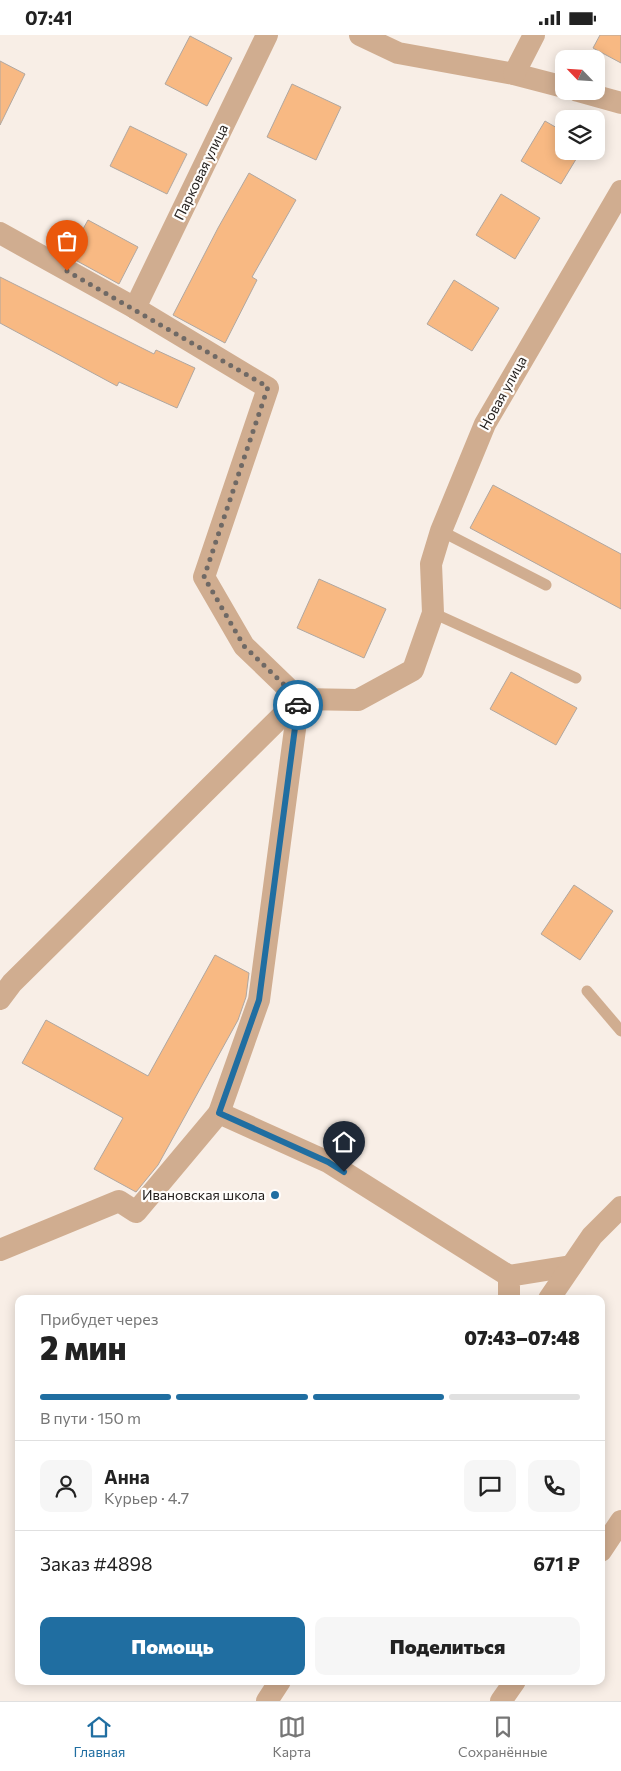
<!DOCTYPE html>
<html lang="ru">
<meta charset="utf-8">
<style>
:root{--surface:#fff;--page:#f6f6f6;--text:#222;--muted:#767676;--line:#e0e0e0;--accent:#206ea1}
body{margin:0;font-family:Commissioner,sans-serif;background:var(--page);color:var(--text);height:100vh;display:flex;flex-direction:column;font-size:19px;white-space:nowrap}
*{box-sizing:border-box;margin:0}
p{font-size:16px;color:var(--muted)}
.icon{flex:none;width:28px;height:28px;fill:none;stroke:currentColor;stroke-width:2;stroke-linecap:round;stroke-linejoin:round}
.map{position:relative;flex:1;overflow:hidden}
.drawer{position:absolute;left:15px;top:1260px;width:590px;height:390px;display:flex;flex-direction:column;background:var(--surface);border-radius:10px;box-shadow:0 2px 12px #0003}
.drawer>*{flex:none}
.needle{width:32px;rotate:295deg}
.tools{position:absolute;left:555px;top:15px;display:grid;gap:10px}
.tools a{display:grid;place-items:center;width:50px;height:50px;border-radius:10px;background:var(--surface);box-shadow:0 2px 12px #0003;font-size:25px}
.pin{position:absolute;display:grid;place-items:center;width:42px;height:42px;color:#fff;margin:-51px -21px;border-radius:50% 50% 50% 0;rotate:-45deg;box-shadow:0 0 5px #0007}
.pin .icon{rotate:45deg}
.courier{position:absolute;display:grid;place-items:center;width:50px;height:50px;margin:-25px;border:4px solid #206ea1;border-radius:50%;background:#fff;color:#222;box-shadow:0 1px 6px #0007}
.summary em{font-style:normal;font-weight:800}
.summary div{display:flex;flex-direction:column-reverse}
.summary{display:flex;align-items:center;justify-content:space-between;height:85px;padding:0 25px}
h1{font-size:32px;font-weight:800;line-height:38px}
.bar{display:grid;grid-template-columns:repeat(4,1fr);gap:8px 5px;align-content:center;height:60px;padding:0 25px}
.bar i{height:6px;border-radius:4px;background:var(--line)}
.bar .on{background:var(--accent)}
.bar p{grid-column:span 4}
.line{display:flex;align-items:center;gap:12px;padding:0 25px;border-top:1px solid var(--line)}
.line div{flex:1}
.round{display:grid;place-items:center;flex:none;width:52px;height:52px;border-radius:10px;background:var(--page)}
.cta{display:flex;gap:10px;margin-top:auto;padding:10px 25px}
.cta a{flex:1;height:58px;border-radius:10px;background:var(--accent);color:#fff;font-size:20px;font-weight:800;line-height:58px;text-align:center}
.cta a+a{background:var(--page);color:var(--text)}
.status{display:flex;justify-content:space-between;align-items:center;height:35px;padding:0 25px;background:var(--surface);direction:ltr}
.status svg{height:14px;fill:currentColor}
.menu{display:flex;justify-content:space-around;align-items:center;height:70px;border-top:1px solid var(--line);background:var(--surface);font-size:14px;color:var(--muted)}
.menu a{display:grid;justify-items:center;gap:2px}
.menu .on{color:var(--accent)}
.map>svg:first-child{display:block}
.building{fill:#f8b983;stroke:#b0a7a0}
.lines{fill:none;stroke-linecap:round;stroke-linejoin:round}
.lane{stroke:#d0ad90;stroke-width:11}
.street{stroke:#d0ad90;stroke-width:22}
.done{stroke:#6f6965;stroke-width:5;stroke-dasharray:0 9}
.route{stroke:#206ea1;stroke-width:6}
.poi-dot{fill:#206ea1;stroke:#fffdfb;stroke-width:2}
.labels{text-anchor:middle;stroke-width:4.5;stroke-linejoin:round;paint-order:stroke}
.street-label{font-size:14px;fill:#25211f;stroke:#fffdfb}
.poi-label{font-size:14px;fill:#25211f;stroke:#fffdfb;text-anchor:end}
</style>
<div class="status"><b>07:41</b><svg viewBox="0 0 49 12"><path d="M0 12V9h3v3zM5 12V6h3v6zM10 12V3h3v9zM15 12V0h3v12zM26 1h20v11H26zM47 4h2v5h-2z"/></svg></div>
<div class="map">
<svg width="621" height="1666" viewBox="0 0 621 1666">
<rect width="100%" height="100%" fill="#f8eee6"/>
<!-- building -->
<g class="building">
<path d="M600,0H621V28L593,13Z"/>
<path d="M190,1L232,23L207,71L165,49Z"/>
<path d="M0,26L25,39L0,90Z"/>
<path d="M292,49L341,72L316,125L267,102Z"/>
<path d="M545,86L564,97V116H581L561,149L521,126Z"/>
<path d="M130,91L187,119L167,159L110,131Z"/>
<path d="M249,138L296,165L252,242L257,245L225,308L173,280L218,193Z"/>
<path d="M501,159L540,183L515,224L476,200Z"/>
<path d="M88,185L138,212L119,249L68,221Z"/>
<path d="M0,242L154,319L156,315L195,333L177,373L119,347L117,351L0,288Z"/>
<path d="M454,245L499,273L472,316L427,289Z"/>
<path d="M493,450L621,519V574L470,493Z"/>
<path d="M319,544L386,574L364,623L297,593Z"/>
<path d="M511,637L577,673L556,710L490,674Z"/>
<path d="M574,850L613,876L580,925L541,899Z"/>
<path d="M215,920L249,938L246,962L238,985L158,1130L136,1157L94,1134L123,1083L22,1028L46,985L148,1041Z"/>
</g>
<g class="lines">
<!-- lane -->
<g class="lane">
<path d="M441,496L546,550"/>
<path d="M433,578L576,643"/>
<path d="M587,956L621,996"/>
</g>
<!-- street -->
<g class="street">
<path d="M360,0L398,18L514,39L564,52"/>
<path d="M514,39L534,0"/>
<path d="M578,56L621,68"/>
<path d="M0,198L135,273L268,353L204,542L244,611L299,664L358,665L413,635L433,578L431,529L441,496L485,389L621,156"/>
<path d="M135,273L267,0"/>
<path d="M0,964L12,948L299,664"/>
<path d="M219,1078L259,965L299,664"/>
<path d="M0,1215L119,1166L136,1177L219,1078L328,1127L509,1241"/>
<path d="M509,1264V1241L571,1231"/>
<path d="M549,1264L592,1201L621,1172"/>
<path d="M601,1516L621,1486"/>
<path d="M267,1666L280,1646"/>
<path d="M501,1666L515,1646"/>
</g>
</g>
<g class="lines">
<!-- done -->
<path class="done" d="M67,236L268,352L204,542L244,611L299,664L298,670"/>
<!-- route -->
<path class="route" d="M298,670L259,965L219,1078L328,1127L344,1137"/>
</g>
<!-- markers -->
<circle class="poi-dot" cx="275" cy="1160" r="5"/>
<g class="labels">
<!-- street labels -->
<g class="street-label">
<text transform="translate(201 137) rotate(-64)" y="5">Парковая улица</text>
<text transform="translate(503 358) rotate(-61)" y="5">Новая улица</text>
</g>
<!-- poi labels -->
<g class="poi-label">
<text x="265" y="1165">Ивановская школа</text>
</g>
</g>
</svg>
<div class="tools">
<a><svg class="needle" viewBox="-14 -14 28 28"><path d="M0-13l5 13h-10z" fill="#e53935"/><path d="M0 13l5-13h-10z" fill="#767676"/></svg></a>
<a><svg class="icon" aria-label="layers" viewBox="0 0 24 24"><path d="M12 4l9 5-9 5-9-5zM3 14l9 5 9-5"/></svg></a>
</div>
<div class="pin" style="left:67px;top:236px;background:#ea580c"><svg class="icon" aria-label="bag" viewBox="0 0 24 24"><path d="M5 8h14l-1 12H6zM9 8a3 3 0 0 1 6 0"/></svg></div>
<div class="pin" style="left:344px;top:1137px;background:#1f2937"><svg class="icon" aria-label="home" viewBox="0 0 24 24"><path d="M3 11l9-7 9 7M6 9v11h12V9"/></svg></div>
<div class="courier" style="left:298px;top:670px"><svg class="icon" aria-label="car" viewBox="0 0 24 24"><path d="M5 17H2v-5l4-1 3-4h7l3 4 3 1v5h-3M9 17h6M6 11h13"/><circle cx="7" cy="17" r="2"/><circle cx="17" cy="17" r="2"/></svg></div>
<section class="drawer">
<div class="summary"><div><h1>2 мин</h1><p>Прибудет через</p></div><em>07:43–07:48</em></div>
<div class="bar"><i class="on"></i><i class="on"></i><i class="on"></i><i></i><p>В пути · 150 m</p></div>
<div class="line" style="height:90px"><a class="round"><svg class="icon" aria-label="person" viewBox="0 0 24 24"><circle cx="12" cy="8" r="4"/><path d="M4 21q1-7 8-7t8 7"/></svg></a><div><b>Анна</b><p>Курьер · 4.7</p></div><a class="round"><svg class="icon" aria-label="chat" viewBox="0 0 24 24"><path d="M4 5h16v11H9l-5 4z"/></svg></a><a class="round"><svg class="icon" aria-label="phone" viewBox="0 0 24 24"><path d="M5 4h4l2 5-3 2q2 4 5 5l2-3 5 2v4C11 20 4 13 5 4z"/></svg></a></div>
<div class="line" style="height:65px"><div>Заказ #4898</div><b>671 ₽</b></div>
<div class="cta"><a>Помощь</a><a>Поделиться</a></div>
</section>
</div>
<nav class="menu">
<a class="on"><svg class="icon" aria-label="home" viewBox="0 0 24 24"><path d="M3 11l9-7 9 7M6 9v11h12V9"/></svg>Главная</a>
<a><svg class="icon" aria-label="map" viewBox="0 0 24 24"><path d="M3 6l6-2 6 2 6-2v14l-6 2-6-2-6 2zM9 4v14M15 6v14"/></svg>Карта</a>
<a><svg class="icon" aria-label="saved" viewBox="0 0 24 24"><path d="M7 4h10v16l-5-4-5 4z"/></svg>Сохранённые</a>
</nav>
